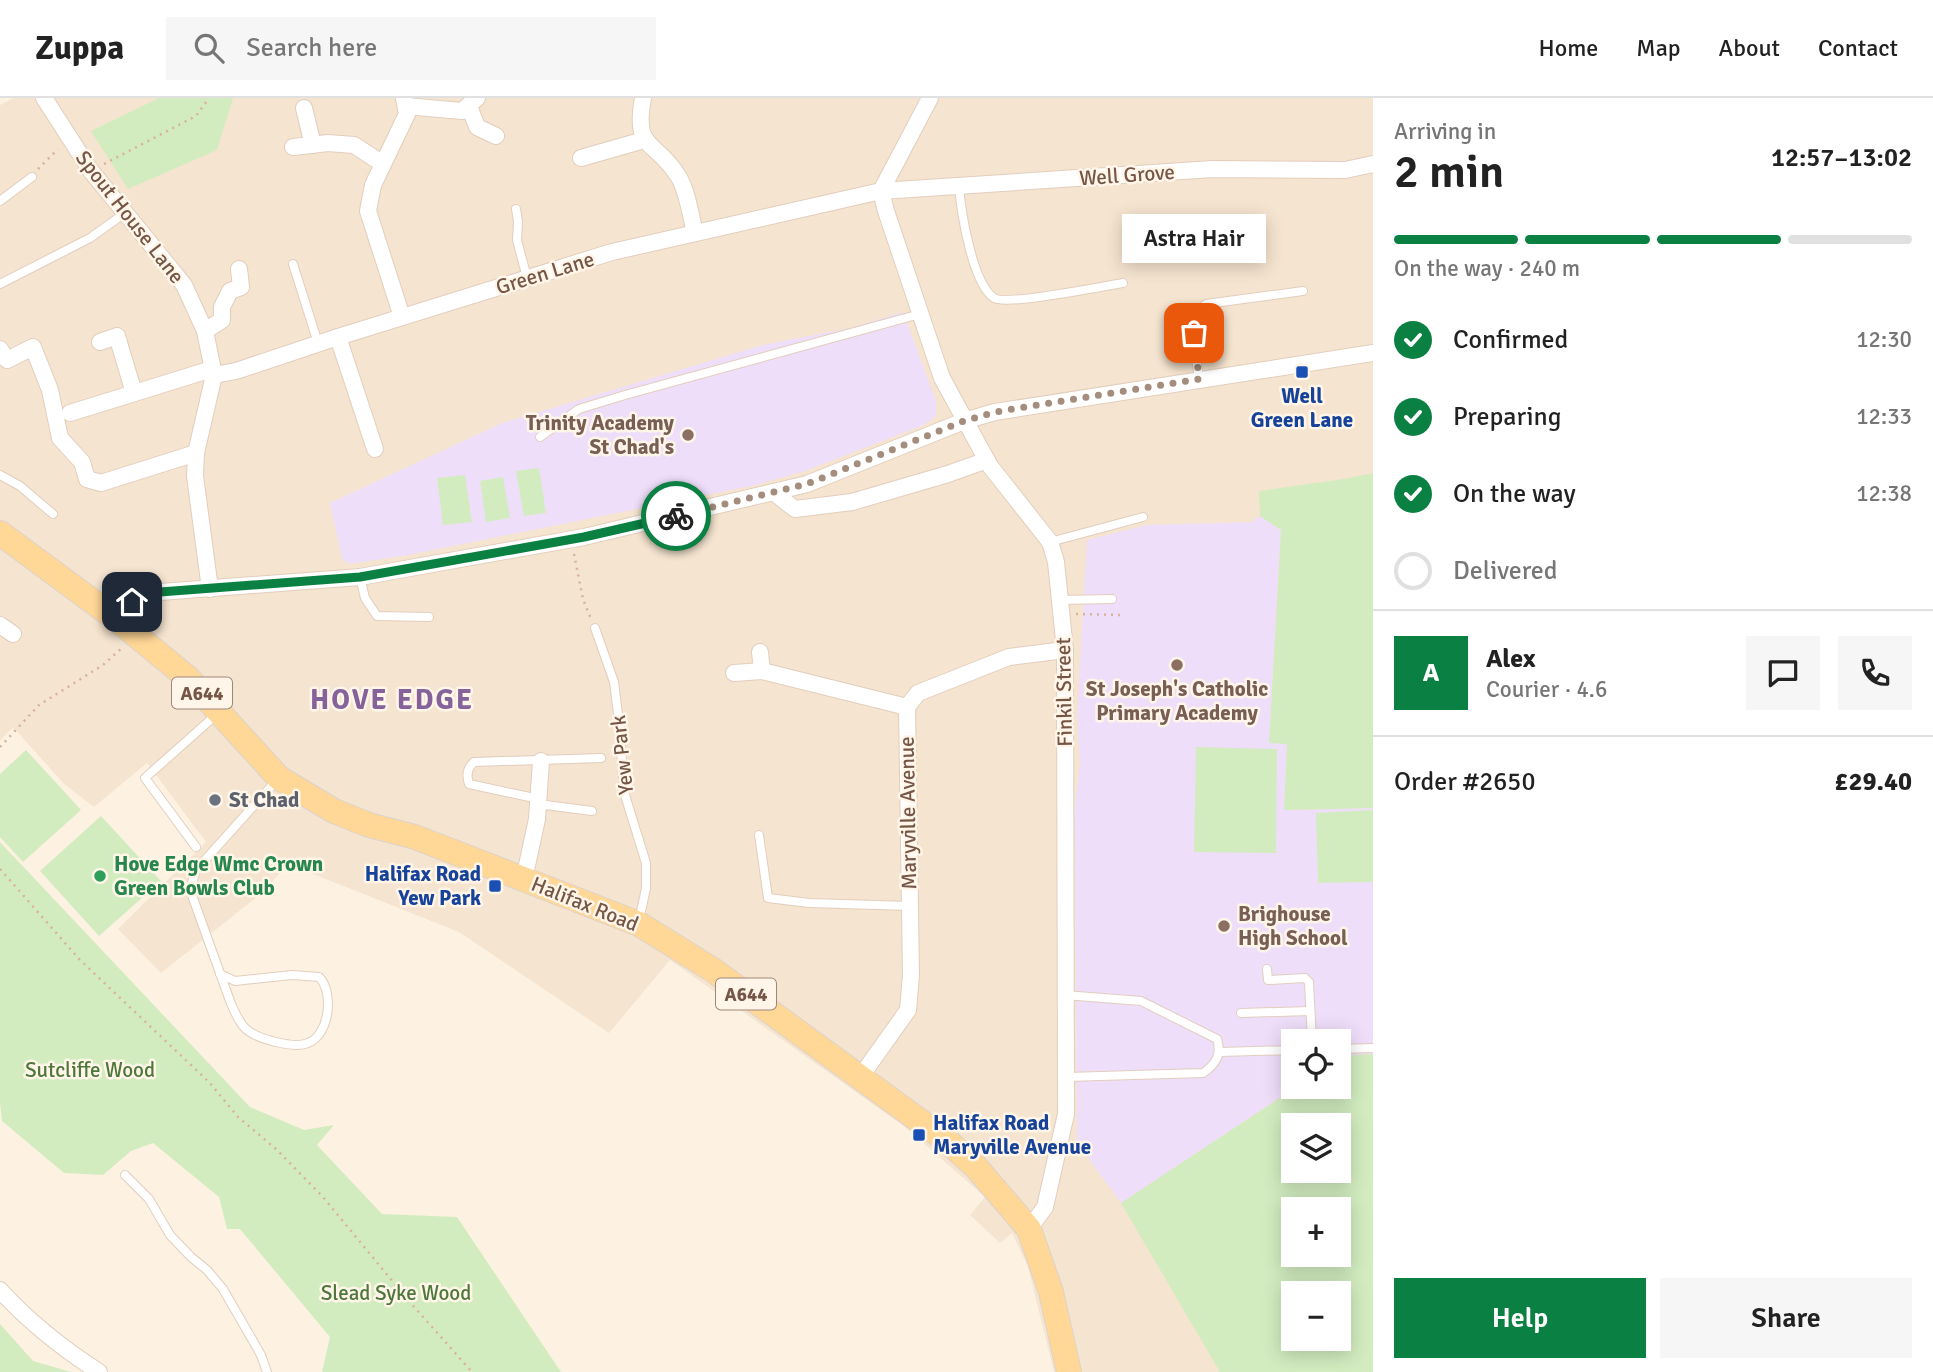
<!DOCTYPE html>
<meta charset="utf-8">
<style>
:root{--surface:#fff;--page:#f6f6f6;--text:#222;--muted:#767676;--line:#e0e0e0;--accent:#0b8043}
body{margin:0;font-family:Signika,sans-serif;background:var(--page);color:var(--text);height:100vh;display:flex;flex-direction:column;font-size:26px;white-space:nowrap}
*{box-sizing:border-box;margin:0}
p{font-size:23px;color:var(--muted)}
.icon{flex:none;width:38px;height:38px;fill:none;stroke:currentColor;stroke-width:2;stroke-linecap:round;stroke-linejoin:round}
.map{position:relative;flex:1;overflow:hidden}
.sheet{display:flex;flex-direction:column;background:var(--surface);width:560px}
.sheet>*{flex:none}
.tools{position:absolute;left:1281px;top:931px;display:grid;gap:14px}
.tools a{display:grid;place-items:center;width:70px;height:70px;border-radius:0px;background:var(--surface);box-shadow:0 4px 18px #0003;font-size:35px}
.pin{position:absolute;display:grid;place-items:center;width:60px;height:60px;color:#fff;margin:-30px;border-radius:14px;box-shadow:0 4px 10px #0006}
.courier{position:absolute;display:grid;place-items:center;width:70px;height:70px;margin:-35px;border:5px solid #0b8043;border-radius:50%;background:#fff;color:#222;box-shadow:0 2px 9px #0007}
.bubble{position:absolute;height:49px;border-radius:0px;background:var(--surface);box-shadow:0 4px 18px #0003;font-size:23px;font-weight:600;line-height:49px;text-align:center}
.summary em{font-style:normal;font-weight:600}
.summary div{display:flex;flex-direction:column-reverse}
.summary{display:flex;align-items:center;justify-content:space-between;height:119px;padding:0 21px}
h1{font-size:46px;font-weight:600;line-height:52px}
.bar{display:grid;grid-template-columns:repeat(4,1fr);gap:10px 7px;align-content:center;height:84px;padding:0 21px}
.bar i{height:9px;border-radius:5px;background:var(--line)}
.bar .current{background:var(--accent)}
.bar p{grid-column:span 4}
.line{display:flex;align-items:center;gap:18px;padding:0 21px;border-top:2px solid var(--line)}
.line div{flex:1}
.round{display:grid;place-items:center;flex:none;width:74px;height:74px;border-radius:0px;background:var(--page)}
ol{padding:0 21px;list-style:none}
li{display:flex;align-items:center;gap:21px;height:77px}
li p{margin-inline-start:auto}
li .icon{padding:7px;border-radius:50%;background:var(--accent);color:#fff;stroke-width:4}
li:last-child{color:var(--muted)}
li i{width:38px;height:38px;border:4px solid var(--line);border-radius:50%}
.button{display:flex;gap:14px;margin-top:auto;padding:14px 21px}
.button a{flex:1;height:80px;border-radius:0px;background:var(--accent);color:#fff;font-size:28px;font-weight:600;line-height:80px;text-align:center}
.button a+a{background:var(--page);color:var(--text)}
header{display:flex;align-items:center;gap:42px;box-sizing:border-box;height:98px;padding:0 35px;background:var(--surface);border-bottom:2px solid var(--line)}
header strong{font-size:33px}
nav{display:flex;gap:38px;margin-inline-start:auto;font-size:24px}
.search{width:490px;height:63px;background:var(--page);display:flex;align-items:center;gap:18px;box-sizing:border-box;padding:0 24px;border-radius:0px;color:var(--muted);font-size:26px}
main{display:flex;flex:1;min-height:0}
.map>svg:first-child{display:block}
.residential{fill:#f5e4cf;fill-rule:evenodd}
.education{fill:#efdefa}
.green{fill:#d2ecbf;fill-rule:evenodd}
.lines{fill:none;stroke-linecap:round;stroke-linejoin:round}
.service-casing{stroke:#e2cebd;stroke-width:10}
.minor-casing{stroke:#e2cebd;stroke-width:18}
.primary-casing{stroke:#dbd3cf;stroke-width:26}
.path{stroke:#d9b29b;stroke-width:2.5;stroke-dasharray:2 5;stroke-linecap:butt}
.service{stroke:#fff;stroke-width:8}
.minor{stroke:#fff;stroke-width:16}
.primary{stroke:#ffd797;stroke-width:24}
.done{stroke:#a58d7d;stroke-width:7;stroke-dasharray:0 12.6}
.route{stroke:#0b8043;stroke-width:9}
.transit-dot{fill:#1a4fb4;stroke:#fff6e9;stroke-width:2.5}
.education-dot{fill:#8d6e63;stroke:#fff6e9;stroke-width:2.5}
.worship-dot{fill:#6b7280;stroke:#fff6e9;stroke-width:2.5}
.leisure-dot{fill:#2e9e5b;stroke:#fff6e9;stroke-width:2.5}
.labels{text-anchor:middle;stroke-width:5;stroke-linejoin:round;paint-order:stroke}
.shield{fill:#fff6e9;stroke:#9f8778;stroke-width:2}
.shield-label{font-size:19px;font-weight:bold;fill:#765747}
.street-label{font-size:21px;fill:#765747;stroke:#fff6e9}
.transit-label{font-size:21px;font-weight:bold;fill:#164399;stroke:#fff6e9}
.education-label{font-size:21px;font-weight:bold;fill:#785e54;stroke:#fff6e9;text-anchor:end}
.worship-label{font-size:21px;font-weight:bold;fill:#5b616d;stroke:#fff6e9;text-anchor:start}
.leisure-label{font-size:21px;font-weight:bold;fill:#27864d;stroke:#fff6e9;text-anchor:start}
.park-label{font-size:21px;fill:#4e773c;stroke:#fff6e9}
.district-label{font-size:28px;font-weight:bold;letter-spacing:2px;fill:#86629a;stroke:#fff6e9}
</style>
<header>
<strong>Zuppa</strong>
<div class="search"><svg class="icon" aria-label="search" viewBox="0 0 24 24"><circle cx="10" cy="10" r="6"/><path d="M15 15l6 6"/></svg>Search here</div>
<nav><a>Home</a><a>Map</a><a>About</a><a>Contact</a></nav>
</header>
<main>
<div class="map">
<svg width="1373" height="1274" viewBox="0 0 1373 1274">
<rect width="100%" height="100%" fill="#fdf2e1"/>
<!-- residential -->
<path class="residential" d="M14,0H1373V1274H1054L1028,1169L1012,1135L1000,1145L970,1117L985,1099L905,1029L670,862L609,935L459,834L288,766L262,795L161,875L118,831L206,744L147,665L94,709L64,686L13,629L0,643V7ZM1293,943H1339V989H1293ZM1293,1027H1339V1073H1293ZM1293,1111H1339V1157H1293ZM1293,1195H1339V1241H1293Z"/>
<!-- education -->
<g class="education">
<path d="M903,214L936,303V318L924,327L802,374L751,388L408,457L349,466L342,461L330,405L502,325L763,247L850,230Z"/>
<path d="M1260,418L1281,432L1269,645L1287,646L1284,712L1373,710V956L1343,958L1339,961V943H1293V989H1296L1121,1105L1077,1045L1075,709L1080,664L1077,618L1087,442L1147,427L1252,424Z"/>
</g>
<!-- green -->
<g class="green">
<path d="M159,0H233L217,52L128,91L91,33Z"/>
<path d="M539,370L546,415L524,418L516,373Z"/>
<path d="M1373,375V710L1284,712L1287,646L1269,645L1281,432L1260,418L1259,393L1344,381Z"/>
<path d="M465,377L472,424L443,427L437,380Z"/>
<path d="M503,379L510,420L486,424L480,383Z"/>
<path d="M1196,649L1277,651L1276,755L1194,754Z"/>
<path d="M26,652L81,712L23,764L0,739V676Z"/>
<path d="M1373,712V784L1318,785L1316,715Z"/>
<path d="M101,718L161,783L99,838L40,773Z"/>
<path d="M0,744L250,1009L304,1032L334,1027L317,1047L382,1116L457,1119L561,1274H322L330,1239L240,1131H227L219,1099L153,1045L131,1053L103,1077L64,1075L2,1023L0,1005Z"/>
<path d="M1373,956V1274H1220L1121,1105L1296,989H1339V961L1343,958ZM1293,1027H1339V1073H1293ZM1293,1111H1339V1157H1293ZM1293,1195H1339V1241H1293Z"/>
<path d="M0,1226L33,1263L71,1274H0Z"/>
</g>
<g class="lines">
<defs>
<g id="service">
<path d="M959,88C961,113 972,185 994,200C1005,208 1104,188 1123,185"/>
<path d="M0,103L32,79"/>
<path d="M516,111L518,123L517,142L527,180"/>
<path d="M293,166L318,245"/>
<path d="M0,186L90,140L125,115"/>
<path d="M1199,281C1197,260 1184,220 1206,206L1303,193"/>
<path d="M540,339L579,311L625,297L920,216"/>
<path d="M0,377L20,388L53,416"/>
<path d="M1050,444L1143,419"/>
<path d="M360,479L365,500L377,518L429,519"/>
<path d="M1060,502L1112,501"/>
<path d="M595,530L614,584L620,632L624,694L646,765V790L639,823"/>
<path d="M539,701L469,686C466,677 467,670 474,664L601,660"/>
<path d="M538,706L592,713"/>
<path d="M759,737L768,800L809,805L910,808"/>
<path d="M196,749L145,680L217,616"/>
<path d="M1267,871L1268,882L1305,880L1309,884L1312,943"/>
<path d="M220,876L235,883L292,877L319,879C334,893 330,937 308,945C294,951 257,941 246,931C238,924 234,912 230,903L193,800L191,788L196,772L277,682"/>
<path d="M1065,897L1141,903L1217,941C1222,957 1216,966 1203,975L1066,979"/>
<path d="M1241,915L1310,913"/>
<path d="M1339,951L1373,950"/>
<path d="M1220,954L1293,952"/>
<path d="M125,1077L149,1101L170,1137L191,1159L207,1172L223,1191L261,1257L267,1274"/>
</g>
<g id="minor">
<path d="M44,0L91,73L184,187L205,233L214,277L196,355L195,378L210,491"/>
<path d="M643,0C633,53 656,42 678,78C687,91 691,119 695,135"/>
<path d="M406,8L462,13L477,0"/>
<path d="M469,8L477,29L496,38"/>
<path d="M304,10L313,47"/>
<path d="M293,49L328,45L354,47L383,66"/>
<path d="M581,60L644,42"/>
<path d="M881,93L886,113L942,280L990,368L1050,444L1056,464L1065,552L1066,1016L1045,1109L1029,1131"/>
<path d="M881,93L930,0"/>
<path d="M402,219L368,113L373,87L407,16L404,0"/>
<path d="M205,233L222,222V209L230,193L241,189L239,171"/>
<path d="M338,239L375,351"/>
<path d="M100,244L117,238L134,295"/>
<path d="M0,251L7,262L33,249L50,292L60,340L82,364L87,381L101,385L196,355"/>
<path d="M214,277L236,273L338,239L612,154L881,93L1213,71L1345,72L1373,66"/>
<path d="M70,315L212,271"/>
<path d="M773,394L795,411L852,404L948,376L987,362"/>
<path d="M115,520L132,504L160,494L360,479L584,439L807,386L964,323L995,314L1373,255"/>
<path d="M0,527L13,536"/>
<path d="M760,554L762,573"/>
<path d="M734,575L762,573L907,609"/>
<path d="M524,781L537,721L541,663"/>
<path d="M861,978L908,912L911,877L907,609L918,595L1009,559L1065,552"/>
<path d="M0,1192C29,1224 62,1250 99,1274"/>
</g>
<path id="primary" d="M0,435L115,520L188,580L279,680L334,713L369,727L415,739L639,826L713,872L946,1042L976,1069L1029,1131L1051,1194L1069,1274"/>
</defs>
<!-- service casing -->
<use href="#service" class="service-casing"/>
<!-- minor casing -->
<use href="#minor" class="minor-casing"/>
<!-- primary casing -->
<use href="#primary" class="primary-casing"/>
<!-- path -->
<g class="path">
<path d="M104,66L196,18L209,0"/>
<path d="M38,71L58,51"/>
<path d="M574,456L583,501L591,521"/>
<path d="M1076,516L1121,517"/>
<path d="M0,649L39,607L103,567L122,550"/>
<path d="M0,771L80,862L210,985L238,1019L276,1051L323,1099L408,1202L472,1274"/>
</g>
<!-- service -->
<use href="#service" class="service"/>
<!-- minor -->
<use href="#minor" class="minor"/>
<!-- primary -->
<use href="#primary" class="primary"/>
</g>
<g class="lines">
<!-- done -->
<path class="done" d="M676,418L807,386L964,323L995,314L1199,281L1194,235"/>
<!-- route -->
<path class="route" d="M132,504L160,494L360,479L584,439L676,418"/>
</g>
<!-- markers -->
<g class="transit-dot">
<rect x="1295" y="267" width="14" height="14" rx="3.5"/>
<rect x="488" y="781" width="14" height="14" rx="3.5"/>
<rect x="912" y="1030" width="14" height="14" rx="3.5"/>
</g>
<g class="education-dot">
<circle cx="688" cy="337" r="7"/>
<circle cx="1177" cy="567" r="7"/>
<circle cx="1224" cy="828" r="7"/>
</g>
<circle class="worship-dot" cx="215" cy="702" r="7"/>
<circle class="leisure-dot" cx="100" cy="778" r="7"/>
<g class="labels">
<!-- shield labels -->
<g class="shield">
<rect x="172" y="579.5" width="60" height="31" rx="5"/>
<rect x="716" y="880.5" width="60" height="31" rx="5"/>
</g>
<g class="shield-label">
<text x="202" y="602">A644</text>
<text x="746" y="903">A644</text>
</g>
<!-- street labels -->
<g class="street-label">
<text transform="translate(1127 77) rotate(-4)" y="7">Well Grove</text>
<text transform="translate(130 119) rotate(52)" y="7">Spout House Lane</text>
<text transform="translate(545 175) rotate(-17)" y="7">Green Lane</text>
<text transform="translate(1064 594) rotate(-91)" y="7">Finkil Street</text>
<text transform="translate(622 657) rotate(-96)" y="7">Yew Park</text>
<text transform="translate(908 715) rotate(-91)" y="7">Maryville Avenue</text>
<text transform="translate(585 806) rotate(22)" y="7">Halifax Road</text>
</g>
<!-- transit labels -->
<g class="transit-label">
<text x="1302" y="305">Well<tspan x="1302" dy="24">Green Lane</tspan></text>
<text x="481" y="783" text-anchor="end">Halifax Road<tspan x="481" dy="24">Yew Park</tspan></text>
<text x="933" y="1032" text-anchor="start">Halifax Road<tspan x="933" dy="24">Maryville Avenue</tspan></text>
</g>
<!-- education labels -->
<g class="education-label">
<text x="674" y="332">Trinity Academy<tspan x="674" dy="24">St Chad's</tspan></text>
<text x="1177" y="598" text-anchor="middle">St Joseph's Catholic<tspan x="1177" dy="24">Primary Academy</tspan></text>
<text x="1238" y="823" text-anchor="start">Brighouse<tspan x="1238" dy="24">High School</tspan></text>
</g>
<!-- worship labels -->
<g class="worship-label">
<text x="229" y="709">St Chad</text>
</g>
<!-- leisure labels -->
<g class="leisure-label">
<text x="114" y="773">Hove Edge Wmc Crown<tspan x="114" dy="24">Green Bowls Club</tspan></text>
</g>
<!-- park labels -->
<g class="park-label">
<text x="90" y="979">Sutcliffe Wood</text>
<text x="396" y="1202">Slead Syke Wood</text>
</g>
<!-- district labels -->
<g class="district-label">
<text x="392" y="611">HOVE EDGE</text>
</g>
</g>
</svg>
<div class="tools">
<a><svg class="icon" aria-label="locate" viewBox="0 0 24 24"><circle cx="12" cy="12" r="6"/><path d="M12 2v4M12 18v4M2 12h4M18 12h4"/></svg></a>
<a><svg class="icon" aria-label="layers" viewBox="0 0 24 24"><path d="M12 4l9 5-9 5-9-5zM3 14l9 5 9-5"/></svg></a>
<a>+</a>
<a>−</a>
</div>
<div class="pin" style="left:1194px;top:235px;background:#ea580c"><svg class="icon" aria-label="bag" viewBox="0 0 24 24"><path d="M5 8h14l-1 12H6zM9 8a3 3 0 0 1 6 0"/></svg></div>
<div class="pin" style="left:132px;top:504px;background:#1f2937"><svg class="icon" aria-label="home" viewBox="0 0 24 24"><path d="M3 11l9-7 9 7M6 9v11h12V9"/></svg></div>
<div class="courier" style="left:676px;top:418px"><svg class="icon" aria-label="bike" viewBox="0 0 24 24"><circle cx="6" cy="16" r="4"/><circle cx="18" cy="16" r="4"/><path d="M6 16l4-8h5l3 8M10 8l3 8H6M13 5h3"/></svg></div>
<div class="bubble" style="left:1122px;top:116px;width:144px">Astra Hair</div>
</div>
<section class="sheet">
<div class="summary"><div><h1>2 min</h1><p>Arriving in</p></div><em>12:57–13:02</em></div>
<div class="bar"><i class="current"></i><i class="current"></i><i class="current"></i><i></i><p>On the way · 240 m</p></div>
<ol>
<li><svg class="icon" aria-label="check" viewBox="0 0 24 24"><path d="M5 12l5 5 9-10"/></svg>Confirmed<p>12:30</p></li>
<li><svg class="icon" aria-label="check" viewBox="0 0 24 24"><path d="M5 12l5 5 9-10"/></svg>Preparing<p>12:33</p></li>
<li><svg class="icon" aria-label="check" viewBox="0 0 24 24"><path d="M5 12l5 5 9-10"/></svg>On the way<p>12:38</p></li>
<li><i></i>Delivered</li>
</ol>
<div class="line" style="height:126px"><b class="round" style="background:var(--accent);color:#fff">A</b><div><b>Alex</b><p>Courier · 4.6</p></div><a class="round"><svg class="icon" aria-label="chat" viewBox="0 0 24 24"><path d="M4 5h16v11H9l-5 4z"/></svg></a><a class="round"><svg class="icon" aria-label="phone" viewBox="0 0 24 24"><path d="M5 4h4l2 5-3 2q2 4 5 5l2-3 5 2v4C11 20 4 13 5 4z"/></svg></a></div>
<div class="line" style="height:91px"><div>Order #2650</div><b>£29.40</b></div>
<div class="button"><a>Help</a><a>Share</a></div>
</section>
</main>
